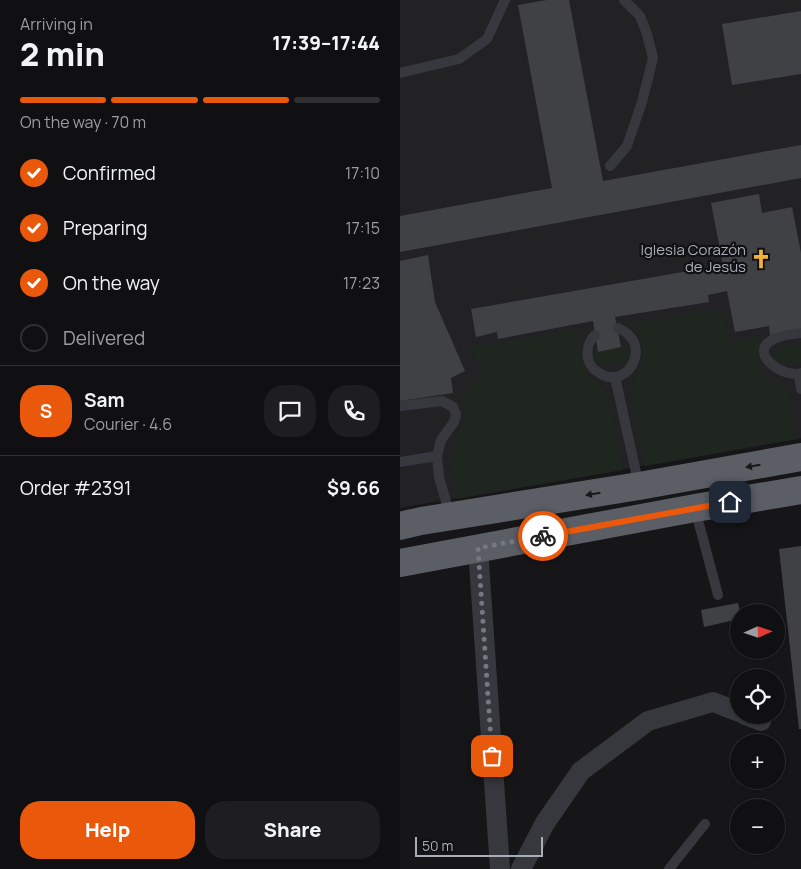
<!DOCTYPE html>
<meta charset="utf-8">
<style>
:root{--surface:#101012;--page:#1e1e20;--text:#f1f3f6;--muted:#9c9d9f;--line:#303032;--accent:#ea580c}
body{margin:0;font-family:Manrope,sans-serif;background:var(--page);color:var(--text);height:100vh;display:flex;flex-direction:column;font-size:19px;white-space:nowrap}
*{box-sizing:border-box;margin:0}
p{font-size:16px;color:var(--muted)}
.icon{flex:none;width:28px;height:28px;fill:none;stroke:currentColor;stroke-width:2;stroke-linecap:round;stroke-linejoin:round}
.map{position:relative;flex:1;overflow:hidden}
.panel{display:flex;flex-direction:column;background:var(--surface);width:400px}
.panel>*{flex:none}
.needle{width:32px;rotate:87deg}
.buttons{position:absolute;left:330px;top:604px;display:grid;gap:10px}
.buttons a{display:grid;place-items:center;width:55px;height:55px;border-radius:50%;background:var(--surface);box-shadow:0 1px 4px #0004,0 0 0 1px var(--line);font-size:25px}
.scale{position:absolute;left:15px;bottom:12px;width:128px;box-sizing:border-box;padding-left:5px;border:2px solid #a8adb8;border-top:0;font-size:14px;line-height:18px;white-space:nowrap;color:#a8adb8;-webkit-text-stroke:4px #111113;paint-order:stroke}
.pin{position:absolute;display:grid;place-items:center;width:42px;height:42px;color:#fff;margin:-21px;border-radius:10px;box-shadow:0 2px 8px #0006}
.courier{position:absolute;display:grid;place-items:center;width:50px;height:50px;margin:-25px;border:4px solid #ea580c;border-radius:50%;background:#fff;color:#222;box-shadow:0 1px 6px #0007}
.headline em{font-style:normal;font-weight:800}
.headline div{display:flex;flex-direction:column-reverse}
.headline{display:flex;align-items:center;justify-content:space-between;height:85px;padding:0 20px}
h1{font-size:32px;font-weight:800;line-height:38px}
.bar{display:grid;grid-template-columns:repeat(4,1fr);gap:8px 5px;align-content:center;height:60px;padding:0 20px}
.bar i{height:6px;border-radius:4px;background:var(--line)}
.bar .current{background:var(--accent)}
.bar p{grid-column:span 4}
.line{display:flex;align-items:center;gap:12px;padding:0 20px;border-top:1px solid var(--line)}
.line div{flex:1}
.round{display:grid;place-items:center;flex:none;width:52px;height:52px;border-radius:20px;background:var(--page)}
ol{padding:0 20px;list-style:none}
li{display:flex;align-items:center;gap:15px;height:55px}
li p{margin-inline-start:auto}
li .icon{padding:5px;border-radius:50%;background:var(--accent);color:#fff;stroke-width:4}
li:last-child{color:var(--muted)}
li i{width:28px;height:28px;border:2px solid var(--line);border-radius:50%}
.cta{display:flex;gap:10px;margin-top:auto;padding:10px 20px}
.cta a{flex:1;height:58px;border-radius:20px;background:var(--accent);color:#fff;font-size:20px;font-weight:800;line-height:58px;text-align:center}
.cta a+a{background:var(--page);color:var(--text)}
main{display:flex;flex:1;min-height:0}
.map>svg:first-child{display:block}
.built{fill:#222225}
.green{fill:#1e261f}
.building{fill:#404145}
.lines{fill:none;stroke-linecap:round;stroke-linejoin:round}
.service{stroke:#37383d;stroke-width:10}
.minor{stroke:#37383d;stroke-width:20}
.trunk{stroke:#5b5e65;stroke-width:28}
.oneway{fill:#18191b}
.done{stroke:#757880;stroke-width:5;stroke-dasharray:0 9}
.route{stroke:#ea580c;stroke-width:6}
.labels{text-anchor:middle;stroke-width:4.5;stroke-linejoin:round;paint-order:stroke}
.poi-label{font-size:15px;fill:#a8adb8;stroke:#111113;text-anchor:end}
</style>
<main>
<section class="panel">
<div class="headline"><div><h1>2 min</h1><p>Arriving in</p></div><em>17:39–17:44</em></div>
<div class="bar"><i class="current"></i><i class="current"></i><i class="current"></i><i></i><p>On the way · 70 m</p></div>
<ol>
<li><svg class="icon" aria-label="check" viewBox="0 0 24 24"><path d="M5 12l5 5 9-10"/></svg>Confirmed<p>17:10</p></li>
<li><svg class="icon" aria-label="check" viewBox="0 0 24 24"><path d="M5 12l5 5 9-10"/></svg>Preparing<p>17:15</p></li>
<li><svg class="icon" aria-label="check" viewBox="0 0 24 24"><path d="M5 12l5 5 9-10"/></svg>On the way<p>17:23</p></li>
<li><i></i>Delivered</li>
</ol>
<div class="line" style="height:90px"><b class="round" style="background:var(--accent);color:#fff">S</b><div><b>Sam</b><p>Courier · 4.6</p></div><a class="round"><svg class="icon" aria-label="chat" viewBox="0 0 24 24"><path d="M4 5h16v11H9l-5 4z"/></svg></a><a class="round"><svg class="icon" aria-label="phone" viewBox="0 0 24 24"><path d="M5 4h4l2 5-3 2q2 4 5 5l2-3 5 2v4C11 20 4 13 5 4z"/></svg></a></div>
<div class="line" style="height:65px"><div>Order #2391</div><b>$9.66</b></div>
<div class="cta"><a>Help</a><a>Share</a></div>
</section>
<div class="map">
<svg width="401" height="869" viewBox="0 0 401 869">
<rect width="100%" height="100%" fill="#161618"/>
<!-- built -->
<path class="built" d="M0,0H401V438L0,508Z"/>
<!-- green -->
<g class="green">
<path d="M317,309L323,314L329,341L361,336C361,355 353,369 372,382C376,384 383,386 386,389C393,398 395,427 398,439L245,466L230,390L243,360L242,348L238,333L234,323Z"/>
<path d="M176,330L183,354L185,368L194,380L208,393L223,470L57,499L49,460L64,421L67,406L59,392L85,375L70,348Z"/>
<path d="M220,344L226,345L231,349C231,351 231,355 230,357C226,365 204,366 197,363C194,357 194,354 198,348Z"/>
<path d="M401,344V363C395,363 387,366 381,365C370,363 372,351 381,348C387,345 395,345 401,344Z"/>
</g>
<!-- building -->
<g class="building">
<path d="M147,0H169L203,181L401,145V178L0,252V216L152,188L118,5Z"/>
<path d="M401,11V74L332,85L322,24Z"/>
<path d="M359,194L362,213L392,207L401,253V330L370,336L369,326L335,332L327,291L308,295L309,302L215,317L221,347L198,352L193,321L98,339L97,332L76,337L71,309L323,265L311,203Z"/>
<path d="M28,255L35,302L65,371L51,378L53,393L0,401V261Z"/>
<path d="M401,546V729H399L379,549Z"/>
<path d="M338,603L340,612H339V619L304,627L301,610Z"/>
</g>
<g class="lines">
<!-- service -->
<g class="service">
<path d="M0,73L59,59L87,39L105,0"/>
<path d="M210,166L227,146L242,102L253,58L247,34L240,16L224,0"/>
<path d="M401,333C392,334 382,335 374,339C346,352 383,379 401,373"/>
<path d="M195,335C189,341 186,350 188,359C190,366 195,371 201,374C227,390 255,344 218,328"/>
<path d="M399,374L401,389"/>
<path d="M215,377L239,486"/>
<path d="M0,406L42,401L53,407L56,414L54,422L41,440L37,456L39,477L50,516"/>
<path d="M0,462L37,456"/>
<path d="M295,509L318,595"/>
<path d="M269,869L305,824"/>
</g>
<!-- minor -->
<g class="minor">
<path d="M78,548L100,869"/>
<path d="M345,715L361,721"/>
<path d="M121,869L145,823L181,771L248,721L313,702L339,712"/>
</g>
<!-- trunk -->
<g class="trunk">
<path d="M0,526L21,521L239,486L401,457"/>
<path d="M0,563L295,508L401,490"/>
</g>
</g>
<!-- one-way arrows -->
<defs><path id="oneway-solid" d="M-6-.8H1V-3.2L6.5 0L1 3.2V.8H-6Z" transform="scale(1.25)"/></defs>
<g class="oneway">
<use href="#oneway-solid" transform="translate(353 466) rotate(170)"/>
<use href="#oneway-solid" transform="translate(193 494) rotate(171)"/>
</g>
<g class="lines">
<!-- done -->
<path class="done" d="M92,756L78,548L143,536"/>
<!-- route -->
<path class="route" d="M143,536L330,502"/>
</g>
<!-- icons -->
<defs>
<symbol id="church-bare" viewBox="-9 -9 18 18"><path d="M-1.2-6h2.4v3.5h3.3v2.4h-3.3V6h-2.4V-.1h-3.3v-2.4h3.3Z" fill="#f2b134" stroke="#111113" stroke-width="2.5" paint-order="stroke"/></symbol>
</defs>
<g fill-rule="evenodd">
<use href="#church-bare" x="347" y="245" width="28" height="28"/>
</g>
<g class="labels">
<!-- poi labels -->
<g class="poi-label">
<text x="346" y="255">Iglesia Corazón<tspan x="346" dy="17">de Jesús</tspan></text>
</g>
</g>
</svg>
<div class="buttons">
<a><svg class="needle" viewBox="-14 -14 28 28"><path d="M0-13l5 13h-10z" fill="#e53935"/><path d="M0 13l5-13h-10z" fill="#9c9d9f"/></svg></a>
<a><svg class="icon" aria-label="locate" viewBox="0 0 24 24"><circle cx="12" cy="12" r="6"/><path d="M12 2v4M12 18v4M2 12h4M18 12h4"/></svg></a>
<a>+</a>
<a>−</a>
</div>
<div class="scale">50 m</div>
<div class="pin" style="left:92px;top:756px;background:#ea580c"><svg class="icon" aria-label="bag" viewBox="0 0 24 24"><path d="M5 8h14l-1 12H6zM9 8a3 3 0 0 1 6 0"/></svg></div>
<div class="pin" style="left:330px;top:502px;background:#1f2937"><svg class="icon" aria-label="home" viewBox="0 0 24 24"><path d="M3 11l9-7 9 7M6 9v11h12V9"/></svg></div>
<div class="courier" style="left:143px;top:536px"><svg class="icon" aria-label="bike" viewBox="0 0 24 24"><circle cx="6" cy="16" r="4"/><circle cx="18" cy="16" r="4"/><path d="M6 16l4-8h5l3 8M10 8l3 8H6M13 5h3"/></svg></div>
</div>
</main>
